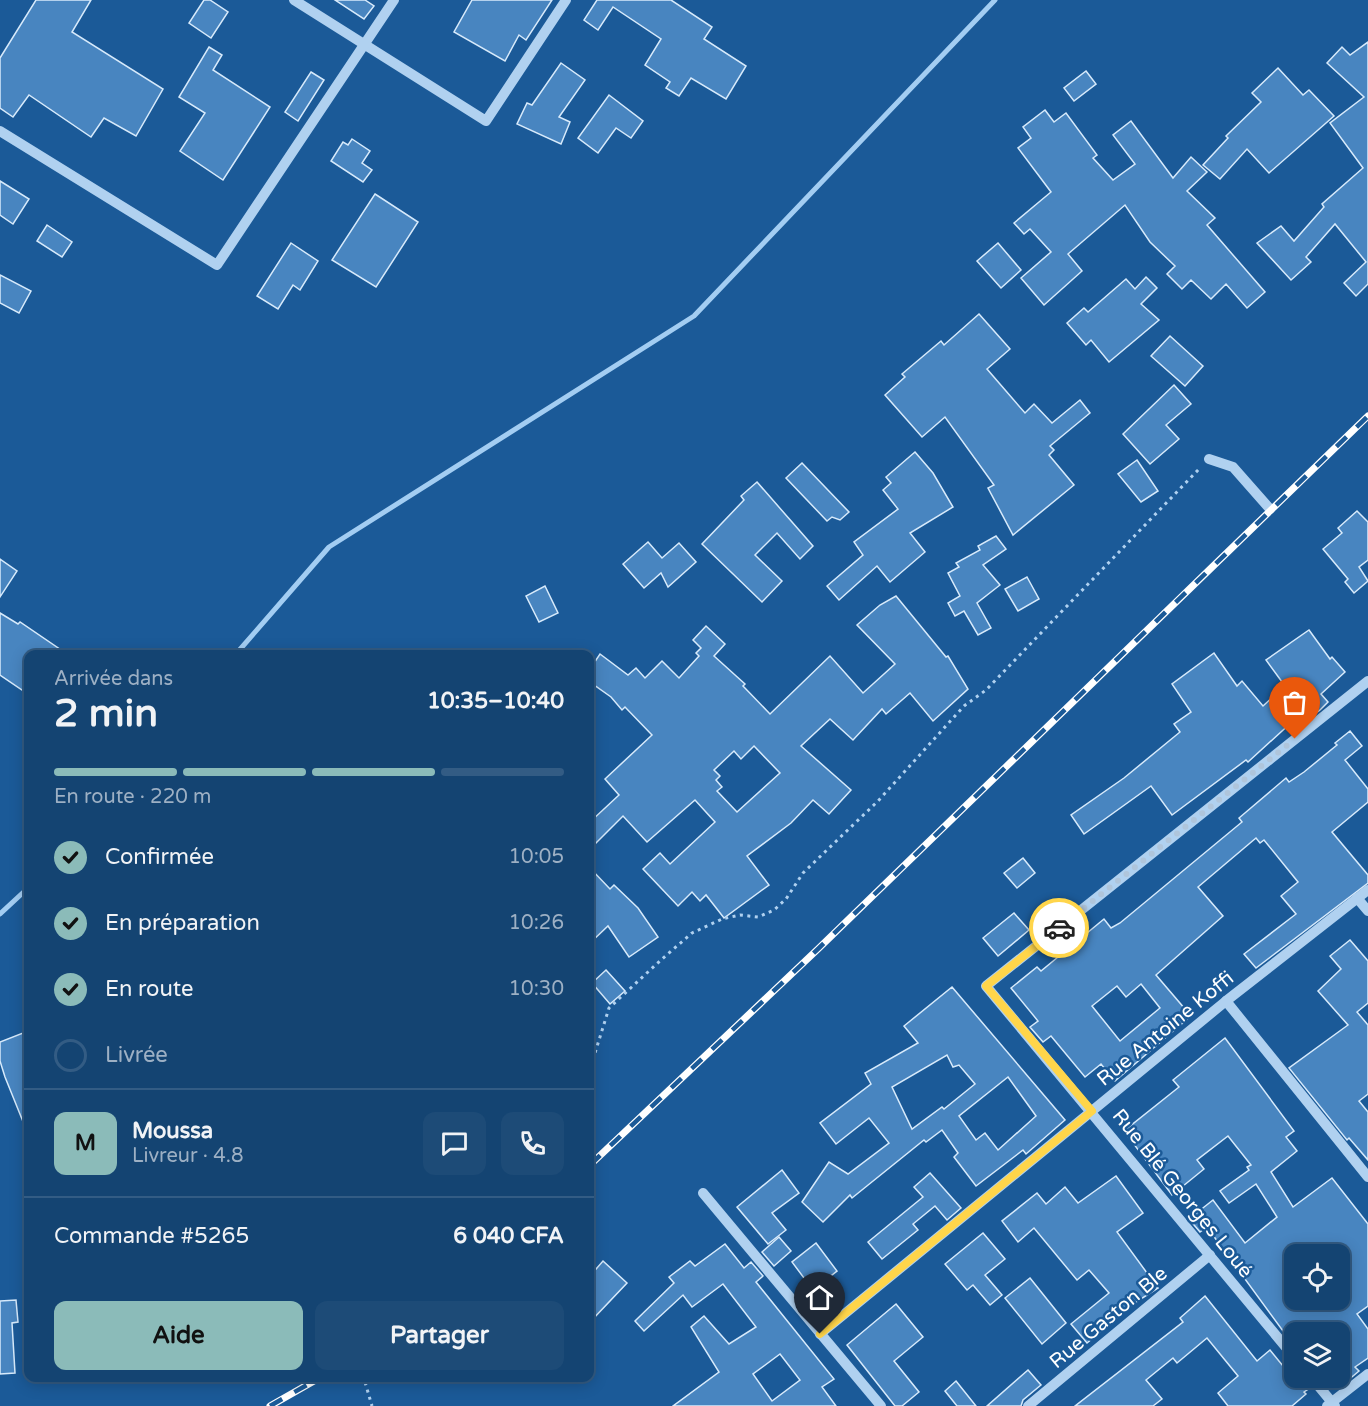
<!DOCTYPE html>
<html lang="fr">
<meta charset="utf-8">
<style>
:root{--surface:#144472;--page:#1d4b77;--text:#f1f3f6;--muted:#9db0c4;--line:#335c84;--accent:#8bbbb9}
body{margin:0;font-family:"Varela Round",sans-serif;background:var(--page);color:var(--text);height:100vh;display:flex;flex-direction:column;font-size:22px;white-space:nowrap}
*{box-sizing:border-box;margin:0}
p{font-size:20px;color:var(--muted)}
.icon{flex:none;width:33px;height:33px;fill:none;stroke:currentColor;stroke-width:2;stroke-linecap:round;stroke-linejoin:round}
.map{position:relative;flex:1;overflow:hidden}
.sheet{position:absolute;left:24px;top:650px;width:570px;height:732px;display:flex;flex-direction:column;background:var(--surface);border-radius:12px;box-shadow:0 3px 15px #0003,0 0 0 2px var(--line)}
.sheet>*{flex:none}
.tools{position:absolute;left:1284px;top:1244px;display:grid;gap:12px}
.tools a{display:grid;place-items:center;width:66px;height:66px;border-radius:12px;background:var(--surface);box-shadow:0 3px 15px #0003,0 0 0 2px var(--line);font-size:30px}
.pin{position:absolute;display:grid;place-items:center;width:51px;height:51px;color:#fff;margin:-62px -26px;border-radius:50% 50% 50% 0;rotate:-45deg;box-shadow:0 0 6px #0007}
.pin .icon{rotate:45deg}
.courier{position:absolute;display:grid;place-items:center;width:60px;height:60px;margin:-30px;border:4px solid #ffd54a;border-radius:50%;background:#fff;color:#222;box-shadow:0 2px 8px #0007}
.summary em{font-style:normal;font-weight:700}
.summary div{display:flex;flex-direction:column-reverse}
.summary{display:flex;align-items:center;justify-content:space-between;height:102px;padding:0 30px}
h1{font-size:39px;font-weight:700;line-height:45px}
.bar{display:grid;grid-template-columns:repeat(4,1fr);gap:9px 6px;align-content:center;height:72px;padding:0 30px}
.bar i{height:8px;border-radius:4px;background:var(--line)}
.bar .active{background:var(--accent)}
.bar p{grid-column:span 4}
.line{display:flex;align-items:center;gap:15px;padding:0 30px;border-top:2px solid var(--line)}
.line div{flex:1}
.round{display:grid;place-items:center;flex:none;width:63px;height:63px;border-radius:12px;background:var(--page)}
ol{padding:0 30px;list-style:none}
li{display:flex;align-items:center;gap:18px;height:66px}
li p{margin-inline-start:auto}
li .icon{padding:6px;border-radius:50%;background:var(--accent);color:#111;stroke-width:4}
li:last-child{color:var(--muted)}
li i{width:33px;height:33px;border:3px solid var(--line);border-radius:50%}
.button{display:flex;gap:12px;margin-top:auto;padding:12px 30px}
.button a{flex:1;height:69px;border-radius:12px;background:var(--accent);color:#111;font-size:24px;font-weight:700;line-height:69px;text-align:center}
.button a+a{background:var(--page);color:var(--text)}
.map>svg:first-child{display:block}
.lines{fill:none;stroke-linecap:round;stroke-linejoin:round}
.stream{stroke:#a3cdf2;stroke-width:5}
.building{fill:#4885c0;stroke:#d7eafb;stroke-width:1.5;fill-rule:evenodd}
.path{stroke:#b0d1f0;stroke-width:3;stroke-dasharray:3 4.5;stroke-linecap:butt}
.minor{stroke:#b0d1f0;stroke-width:10}
.rail-casing{stroke:#fff;stroke-width:7}
.rail{stroke:#1b5a98;stroke-width:4.5;stroke-dasharray:14;stroke-linecap:butt}
.done{stroke:#afc5db;stroke-width:6;stroke-dasharray:0 10.8}
.route{stroke:#ffd54a;stroke-width:8}
.labels{text-anchor:middle;stroke-width:5;stroke-linejoin:round;paint-order:stroke}
.street-label{font-size:20px;fill:#fff;stroke:#1b5a98}
</style>
<div class="map">
<svg width="1368" height="1406" viewBox="0 0 1368 1406">
<rect width="100%" height="100%" fill="#1b5a98"/>
<g class="lines">
<!-- stream -->
<g class="stream">
<path d="M236,654L329,547L694,316L995,0"/>
<path d="M0,914L28,888"/>
</g>
</g>
<!-- building -->
<g class="building">
<path d="M36,0H91L72,32L163,89L136,136L104,118L91,137L29,95L13,117L0,108V58Z"/>
<path d="M204,0H210L228,12L211,38L189,23Z"/>
<path d="M335,0H365L374,6L364,19Z"/>
<path d="M472,0H552L526,40L519,35L505,61L454,32Z"/>
<path d="M597,0H671L712,27L704,39L746,66L726,99L691,78L679,96L666,88L670,82L645,65L661,39L613,7L598,30L584,20Z"/>
<path d="M1368,42V284L1356,296L1344,283L1366,262L1335,224L1306,257L1311,262L1291,280L1257,243L1281,226L1294,241L1324,207L1322,204L1363,168L1330,123L1364,97L1327,63L1342,47L1350,55Z"/>
<path d="M209,47L222,55L213,70L270,107L223,180L180,151L205,113L179,97Z"/>
<path d="M561,63L585,80L559,117L570,122L561,144L517,124L527,103L532,105Z"/>
<path d="M1278,68L1303,95L1309,90L1334,116L1269,173L1247,149L1220,179L1203,165L1228,138L1226,136L1261,102L1252,93Z"/>
<path d="M1086,71L1096,84L1074,101L1064,88Z"/>
<path d="M311,72L324,80L298,121L285,112Z"/>
<path d="M609,95L643,121L631,138L616,128L598,153L578,138Z"/>
<path d="M1045,110L1054,122L1066,113L1097,155L1093,158L1113,180L1135,164L1113,135L1131,121L1173,178L1191,157L1207,172L1187,191L1215,218L1207,225L1265,292L1247,308L1226,284L1211,299L1191,280L1182,289L1167,274L1175,266L1150,242L1125,205L1068,254L1082,271L1044,305L1021,278L1051,252L1030,229L1024,234L1014,223L1051,192L1018,148L1031,138L1023,127Z"/>
<path d="M352,139L370,151L362,163L372,170L363,182L331,161L343,142L348,145Z"/>
<path d="M0,181L29,199L13,224L0,215Z"/>
<path d="M375,194L418,222L376,287L332,260Z"/>
<path d="M47,225L72,242L62,257L37,241Z"/>
<path d="M291,243L318,261L300,290L293,285L278,309L257,296Z"/>
<path d="M998,243L1021,270L1001,288L977,261Z"/>
<path d="M0,275L31,291L19,313L0,303Z"/>
<path d="M1146,277L1157,288L1141,304L1159,320L1109,362L1091,340L1086,345L1067,323L1084,308L1088,312L1126,279L1135,289Z"/>
<path d="M979,314L1010,349L987,369L1025,413L1034,404L1052,423L1080,400L1090,413L1050,446L1054,450L1049,455L1074,485L1013,535L988,488L994,485L945,417L922,437L885,395L905,377L902,374L941,341L944,345Z"/>
<path d="M1170,336L1203,366L1185,386L1151,356Z"/>
<path d="M1174,385L1191,404L1166,425L1179,439L1150,464L1123,434Z"/>
<path d="M915,452L933,473L953,507L910,533L925,552L890,582L877,566L839,600L827,586L863,555L854,542L898,509L883,490L891,483L886,477Z"/>
<path d="M1137,460L1158,491L1141,502L1118,474Z"/>
<path d="M802,463L849,512L840,520L832,517L827,521L786,478Z"/>
<path d="M757,482L813,546L800,559L777,533L755,555L782,581L762,602L702,544L744,500L741,496Z"/>
<path d="M1357,511L1368,522V560L1359,567L1368,581L1354,593L1345,582L1348,579L1323,549L1342,533L1338,528Z"/>
<path d="M996,536L1006,549L983,565L1000,585L977,603L991,628L978,635L964,611L955,616L948,603L960,596L948,573L959,567L956,563L980,550L978,546Z"/>
<path d="M648,542L662,558L679,543L696,562L668,587L661,573L644,588L623,564Z"/>
<path d="M0,559L17,571L0,597Z"/>
<path d="M1027,577L1039,599L1018,611L1005,589Z"/>
<path d="M545,586L558,613L539,622L526,596Z"/>
<path d="M896,596L946,657L948,656L968,689L933,721L910,693L886,714L882,709L853,740L830,719L801,746L851,790L829,814L813,800L791,823L747,856L769,885L724,918L706,895L700,901L692,892L678,906L643,869L660,853L670,864L715,822L695,800L647,842L623,816L590,849V822L619,795L605,779L652,735L625,707L622,710L611,697L590,682V669L600,654L628,675L636,668L645,678L662,661L679,678L699,656L696,653L701,648L693,640L706,626L725,644L714,656L745,684L743,686L770,714L830,656L863,693L895,664L857,625L880,605ZM754,746L780,773L737,812L717,791L722,787L716,780L720,776L714,770L734,751L741,759Z"/>
<path d="M0,613L18,624L20,622L67,654H28V694L0,675Z"/>
<path d="M1309,630L1330,659L1332,657L1345,672L1321,694L1328,702L1320,710L1311,717L1305,710L1248,762L1246,760L1172,815L1151,786L1084,834L1071,815L1124,778L1180,732L1174,724L1191,712L1172,684L1214,653L1237,686L1242,681L1263,706L1285,686L1266,660Z"/>
<path d="M1350,731L1362,746L1345,760L1368,789V802L1332,832L1368,875V883L1256,968L1244,954L1296,914L1281,896L1298,882L1264,840L1260,843L1256,838L1198,887L1223,916L1156,975L1191,1016L1115,1081L1101,1064L1085,1077L1051,1036L1043,1042L1030,1027L1038,1021L1011,988L1037,967L1041,971L1104,919L1111,928L1120,923L1242,822L1239,818L1286,778L1289,782L1304,772L1337,745L1335,743ZM1141,984L1160,1008L1120,1041L1092,1006L1117,986L1126,997Z"/>
<path d="M1023,858L1035,873L1017,888L1004,873Z"/>
<path d="M590,868L610,889L614,885L638,908L658,937L629,957L608,926L590,943Z"/>
<path d="M1014,913L1029,930L998,956L983,938Z"/>
<path d="M1350,940L1368,961V1003L1357,1012L1368,1025V1094L1359,1101L1368,1112V1160L1349,1138L1347,1140L1289,1068L1348,1025L1318,991L1341,969L1330,956Z"/>
<path d="M606,970L625,991L610,1004L592,983Z"/>
<path d="M952,987L1065,1120L1026,1154L1023,1150L976,1186L954,1157L958,1153L942,1130L926,1142L924,1140L852,1198L850,1195L823,1222L802,1202L829,1162L848,1174L889,1143L869,1118L836,1144L820,1123L871,1084L865,1073L918,1043L904,1026ZM947,1055L953,1067L959,1065L975,1084L944,1109L942,1107L912,1129L892,1087ZM1008,1077L1036,1116L998,1150L985,1133L976,1140L959,1116Z"/>
<path d="M28,1031V1134L5,1077L0,1061V1042Z"/>
<path d="M1225,1038L1294,1131L1286,1137L1297,1151L1271,1172L1293,1207L1332,1178L1368,1224V1306L1357,1314L1368,1329V1358L1355,1367L1359,1371L1340,1387V1332H1294V1346L1207,1227L1200,1232L1189,1219L1213,1200L1245,1243L1277,1217L1256,1184L1229,1203L1220,1191L1249,1170L1247,1167L1251,1165L1228,1136L1197,1160L1204,1169L1172,1195L1124,1131L1179,1087L1173,1080ZM1294,1254H1340V1299H1294Z"/>
<path d="M782,1170L799,1193L772,1213L786,1230L768,1244L737,1207Z"/>
<path d="M930,1173L961,1208L947,1220L935,1206L913,1224L918,1230L882,1259L868,1242L923,1197L914,1187Z"/>
<path d="M1116,1176L1143,1213L1117,1232L1158,1288L1136,1302L1087,1343L1071,1324L1109,1293L1089,1270L1077,1280L1034,1228L1018,1242L1002,1221L1037,1193L1046,1204L1065,1187L1078,1203Z"/>
<path d="M983,1233L1005,1259L985,1275L1002,1295L990,1305L973,1285L967,1290L945,1264Z"/>
<path d="M779,1237L791,1251L774,1266L762,1252Z"/>
<path d="M816,1243L837,1271L813,1290L792,1262Z"/>
<path d="M725,1244L744,1268L751,1262L763,1276L756,1282L834,1379L822,1387L836,1406H673L719,1372L691,1327L704,1316L729,1344L756,1327L723,1284L692,1307L683,1295L644,1331L635,1321L674,1283L669,1277L690,1261L695,1266ZM780,1354L800,1380L772,1401L753,1374Z"/>
<path d="M603,1261L627,1283L590,1322V1276Z"/>
<path d="M1030,1278L1066,1323L1042,1344L1005,1298Z"/>
<path d="M1205,1296L1257,1361L1270,1350L1292,1377H1304L1310,1388L1304,1392L1306,1394L1292,1406H1228L1218,1393L1238,1376L1207,1338L1177,1363L1173,1358L1146,1380L1162,1399L1153,1406H1075L1183,1322L1180,1318Z"/>
<path d="M16,1300L18,1322L12,1323L15,1373L0,1374V1301Z"/>
<path d="M896,1304L923,1337L894,1361L919,1392L902,1406H895L847,1345Z"/>
<path d="M1028,1370L1041,1385L1023,1400L1021,1406H987Z"/>
<path d="M956,1381L976,1406H957L945,1391Z"/>
</g>
<g class="lines">
<!-- path -->
<g class="path">
<path d="M590,1058L595,1053L609,1008L662,959L692,933L722,919L740,915L758,917L774,910L786,899L803,873L878,801L964,706L986,690L1199,469"/>
<path d="M360,1377L365,1382L372,1406"/>
</g>
<!-- minor -->
<g class="minor">
<path d="M294,0L486,121L566,0"/>
<path d="M0,131L217,265L394,0"/>
<path d="M1209,459L1233,467L1270,509"/>
<path d="M1357,898L1368,911"/>
<path d="M1226,1001L1368,1177"/>
<path d="M703,1193L881,1406"/>
<path d="M820,1334L1226,1001L1368,890"/>
<path d="M1294,1357L986,986L1368,681"/>
<path d="M1311,1377L1335,1406"/>
<path d="M1028,1406L1210,1255"/>
<path d="M1327,1406L1368,1374"/>
</g>
<defs>
<g id="rail">
<path d="M590,1165L819,948L1368,416"/>
<path d="M270,1406L321,1377"/>
</g>
</defs>
<!-- rail casing -->
<use href="#rail" class="rail-casing"/>
<!-- rail -->
<use href="#rail" class="rail"/>
</g>
<g class="lines">
<!-- done -->
<path class="done" d="M1059,928L1295,739"/>
<!-- route -->
<path class="route" d="M820,1334L1092,1111L986,986L1059,928"/>
</g>
<g class="labels">
<!-- street labels -->
<g class="street-label">
<text transform="translate(1165 1028) rotate(-39)" y="7">Rue Antoine Koffi</text>
<text transform="translate(1183 1193) rotate(51)" y="7">Rue Blé Georges Loué</text>
<text transform="translate(1108 1317) rotate(-40)" y="7">Rue Gaston Ble</text>
</g>
</g>
</svg>
<div class="tools">
<a><svg class="icon" aria-label="locate" viewBox="0 0 24 24"><circle cx="12" cy="12" r="6"/><path d="M12 2v4M12 18v4M2 12h4M18 12h4"/></svg></a>
<a><svg class="icon" aria-label="layers" viewBox="0 0 24 24"><path d="M12 4l9 5-9 5-9-5zM3 14l9 5 9-5"/></svg></a>
</div>
<div class="pin" style="left:1295px;top:739px;background:#ea580c"><svg class="icon" aria-label="bag" viewBox="0 0 24 24"><path d="M5 8h14l-1 12H6zM9 8a3 3 0 0 1 6 0"/></svg></div>
<div class="pin" style="left:820px;top:1334px;background:#1f2937"><svg class="icon" aria-label="home" viewBox="0 0 24 24"><path d="M3 11l9-7 9 7M6 9v11h12V9"/></svg></div>
<div class="courier" style="left:1059px;top:928px"><svg class="icon" aria-label="car" viewBox="0 0 24 24"><path d="M5 17H2v-5l4-1 3-4h7l3 4 3 1v5h-3M9 17h6M6 11h13"/><circle cx="7" cy="17" r="2"/><circle cx="17" cy="17" r="2"/></svg></div>
<section class="sheet">
<div class="summary"><div><h1>2 min</h1><p>Arrivée dans</p></div><em>10:35–10:40</em></div>
<div class="bar"><i class="active"></i><i class="active"></i><i class="active"></i><i></i><p>En route · 220 m</p></div>
<ol>
<li><svg class="icon" aria-label="check" viewBox="0 0 24 24"><path d="M5 12l5 5 9-10"/></svg>Confirmée<p>10:05</p></li>
<li><svg class="icon" aria-label="check" viewBox="0 0 24 24"><path d="M5 12l5 5 9-10"/></svg>En préparation<p>10:26</p></li>
<li><svg class="icon" aria-label="check" viewBox="0 0 24 24"><path d="M5 12l5 5 9-10"/></svg>En route<p>10:30</p></li>
<li><i></i>Livrée</li>
</ol>
<div class="line" style="height:108px"><b class="round" style="background:var(--accent);color:#111">M</b><div><b>Moussa</b><p>Livreur · 4.8</p></div><a class="round"><svg class="icon" aria-label="chat" viewBox="0 0 24 24"><path d="M4 5h16v11H9l-5 4z"/></svg></a><a class="round"><svg class="icon" aria-label="phone" viewBox="0 0 24 24"><path d="M5 4h4l2 5-3 2q2 4 5 5l2-3 5 2v4C11 20 4 13 5 4z"/></svg></a></div>
<div class="line" style="height:78px"><div>Commande #5265</div><b>6 040 CFA</b></div>
<div class="button"><a>Aide</a><a>Partager</a></div>
</section>
</div>
